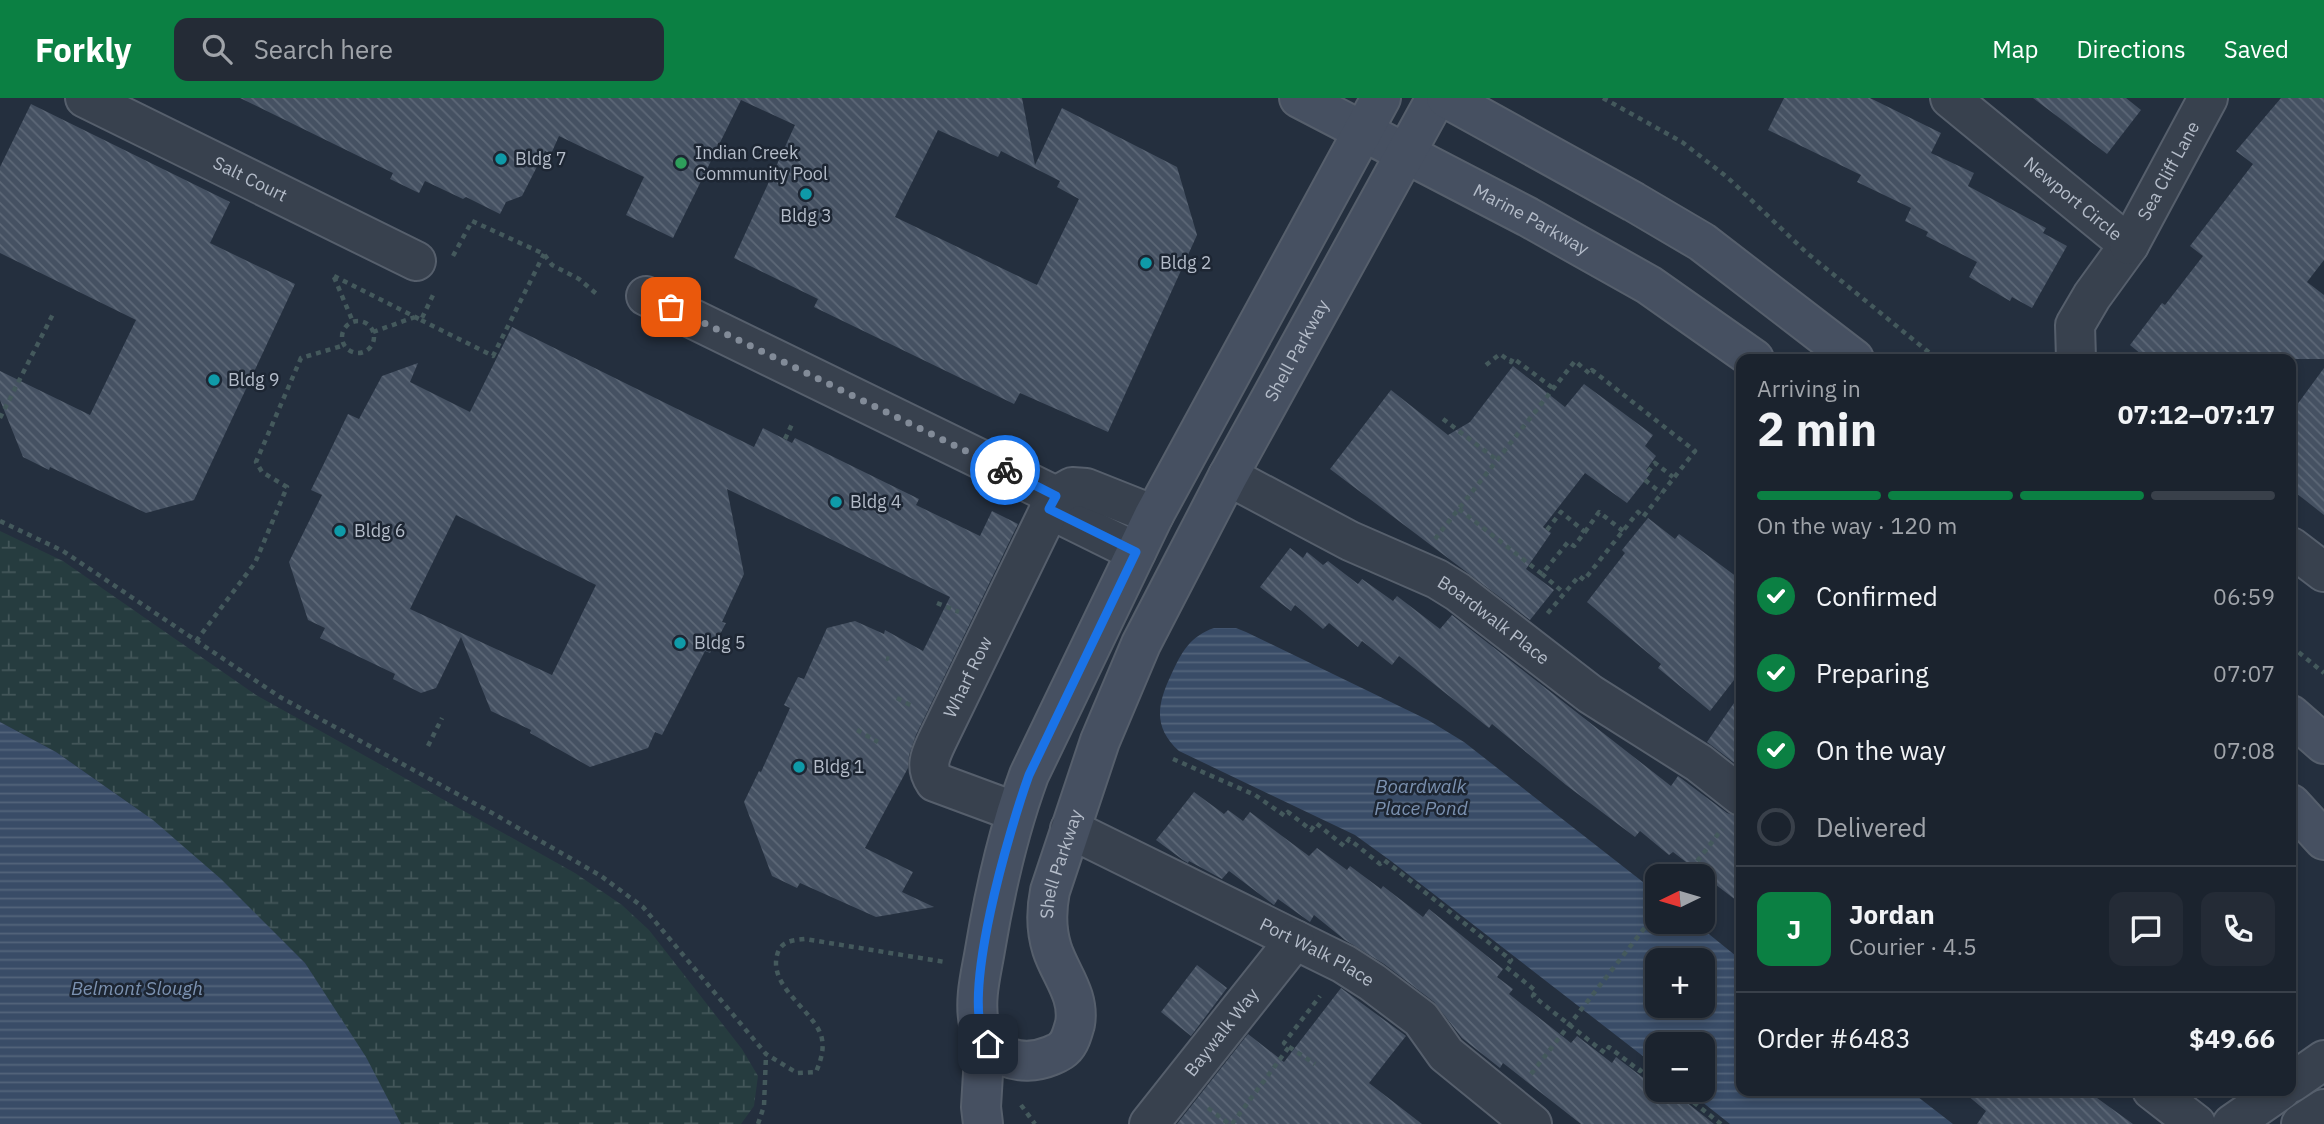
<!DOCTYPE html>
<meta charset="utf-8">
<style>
:root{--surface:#1b232e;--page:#242b36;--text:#f1f3f6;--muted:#a0a4aa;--line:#39404a;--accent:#0b8043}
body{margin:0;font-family:"IBM Plex Sans",sans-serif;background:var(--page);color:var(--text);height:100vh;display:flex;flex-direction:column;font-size:26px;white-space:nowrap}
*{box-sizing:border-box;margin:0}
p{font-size:23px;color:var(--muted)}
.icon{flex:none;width:38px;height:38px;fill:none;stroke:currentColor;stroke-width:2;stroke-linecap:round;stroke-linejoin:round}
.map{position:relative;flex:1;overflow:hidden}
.panel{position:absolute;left:1736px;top:256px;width:560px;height:742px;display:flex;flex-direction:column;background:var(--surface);border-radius:14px;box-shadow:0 4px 10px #0003,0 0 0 2px var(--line)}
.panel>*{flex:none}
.needle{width:46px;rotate:265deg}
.controls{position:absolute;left:1645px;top:766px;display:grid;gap:14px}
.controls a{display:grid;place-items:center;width:70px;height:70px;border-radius:14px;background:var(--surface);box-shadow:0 4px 10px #0003,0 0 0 2px var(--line);font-size:35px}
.pin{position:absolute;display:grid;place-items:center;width:60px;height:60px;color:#fff;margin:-30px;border-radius:14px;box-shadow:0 4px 10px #0006}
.courier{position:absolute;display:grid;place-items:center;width:70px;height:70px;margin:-35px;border:5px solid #1a73e8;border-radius:50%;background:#fff;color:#222;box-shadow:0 2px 9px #0007}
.head em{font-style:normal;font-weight:700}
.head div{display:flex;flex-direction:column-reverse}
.head{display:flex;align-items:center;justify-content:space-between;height:119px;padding:0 21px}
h1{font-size:46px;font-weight:700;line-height:52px}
.bar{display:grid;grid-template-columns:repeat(4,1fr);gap:10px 7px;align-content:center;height:84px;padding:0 21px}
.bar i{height:9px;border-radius:5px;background:var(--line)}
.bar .selected{background:var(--accent)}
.bar p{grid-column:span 4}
.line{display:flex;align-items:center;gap:18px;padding:0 21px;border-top:2px solid var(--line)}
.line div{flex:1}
.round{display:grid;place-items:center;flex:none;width:74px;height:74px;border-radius:14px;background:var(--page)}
ol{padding:0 21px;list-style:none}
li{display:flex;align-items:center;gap:21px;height:77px}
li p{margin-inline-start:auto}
li .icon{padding:7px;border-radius:50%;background:var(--accent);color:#fff;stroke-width:4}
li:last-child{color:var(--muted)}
li i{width:38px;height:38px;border:4px solid var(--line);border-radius:50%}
header{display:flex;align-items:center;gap:42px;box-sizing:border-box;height:98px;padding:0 35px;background:var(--accent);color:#fff}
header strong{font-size:33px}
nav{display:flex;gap:38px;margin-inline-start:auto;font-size:24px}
.search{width:490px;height:63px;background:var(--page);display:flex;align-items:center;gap:18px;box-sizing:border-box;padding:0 24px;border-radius:14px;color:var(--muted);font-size:26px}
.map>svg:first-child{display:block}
.wetland{fill:url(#wetland-marsh)}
.water{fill:url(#water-rules);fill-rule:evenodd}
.building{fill:url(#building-back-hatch);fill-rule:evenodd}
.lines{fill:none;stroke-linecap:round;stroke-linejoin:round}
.street-casing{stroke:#565f6c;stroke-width:42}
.secondary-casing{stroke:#565f6c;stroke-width:42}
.path{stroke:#44595c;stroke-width:4.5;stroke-dasharray:5 5;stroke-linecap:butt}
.street{stroke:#38414e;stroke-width:38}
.secondary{stroke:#465061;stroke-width:38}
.done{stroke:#828b98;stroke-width:7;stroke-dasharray:0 12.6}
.route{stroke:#1a73e8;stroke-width:9}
.culture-dot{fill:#0f9aa8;stroke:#1d2633;stroke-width:2.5}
.leisure-dot{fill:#2e9e5b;stroke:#1d2633;stroke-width:2.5}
.labels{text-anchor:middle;stroke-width:5;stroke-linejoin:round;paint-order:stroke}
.poi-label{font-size:18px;fill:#b4bcc9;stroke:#1d2633;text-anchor:start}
.street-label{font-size:18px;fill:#b4bcc9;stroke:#1d2633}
.water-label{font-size:19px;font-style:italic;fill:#7c92b1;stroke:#1d2633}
</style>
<header>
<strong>Forkly</strong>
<div class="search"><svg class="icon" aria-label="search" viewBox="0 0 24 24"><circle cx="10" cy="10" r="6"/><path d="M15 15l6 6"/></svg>Search here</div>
<nav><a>Map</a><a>Directions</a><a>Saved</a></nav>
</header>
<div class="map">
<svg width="2324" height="1026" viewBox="0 0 2324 1026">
<defs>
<pattern id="wetland-marsh" width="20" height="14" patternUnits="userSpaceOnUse" patternTransform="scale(1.75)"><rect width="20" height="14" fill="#263c3f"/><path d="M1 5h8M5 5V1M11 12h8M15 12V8" fill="none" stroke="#435659"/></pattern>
<pattern id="water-rules" width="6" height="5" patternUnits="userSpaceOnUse" patternTransform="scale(1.75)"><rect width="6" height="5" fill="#394c67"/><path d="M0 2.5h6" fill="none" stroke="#53647b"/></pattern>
<pattern id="building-back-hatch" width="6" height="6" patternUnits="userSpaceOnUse" patternTransform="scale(1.75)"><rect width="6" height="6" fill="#455162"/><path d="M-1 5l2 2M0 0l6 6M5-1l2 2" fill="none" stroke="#5d6877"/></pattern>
</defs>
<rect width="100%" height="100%" fill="#242f3e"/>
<!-- wetland -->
<path class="wetland" d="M0,433L63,463L256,597L575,775L622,807L649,832L742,951L758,978L754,1008L741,1026H401L366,963L305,865L224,785L143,715L56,654L0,624Z"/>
<!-- water -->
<g class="water">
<path d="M1214,530H1236L1246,534L1428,622L1464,644L1657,795V824H1694L1741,862V992H1909L1953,1026H1730L1687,992H1703V947H1657V969L1391,763L1355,737L1179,653C1153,629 1157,607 1171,577C1181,555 1190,538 1214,530ZM1657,863H1703V908H1657Z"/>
<path d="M0,624L56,654L153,722L221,781L305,865L366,959L401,1026H0Z"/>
</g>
<!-- building -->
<g class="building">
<path d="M240,0H1022L1035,67L1062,10L1177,69L1197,137L1108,334L1020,295L1014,306L814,209L818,201L734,160L795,27L741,2L673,140L626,117L644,79L559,38L551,56L545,53L522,98L506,104L500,116L466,99L463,101L425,83L419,95L390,81L393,75ZM938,32L998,59L1001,53L1060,83L1057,89L1079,101L1037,187L895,119Z"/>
<path d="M1784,0H1870L1941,35L1931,55L1974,75L1968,88L2046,130L2043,135L2067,148L2032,210L2012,199L2010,203L1969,179L1977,164L1926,138L1928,134L1905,123L1911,110L1857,84L1861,77L1768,32Z"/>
<path d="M2033,0H2126L2141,12L2107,56Z"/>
<path d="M2281,0H2324V162L2307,184L2324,197V261H2147L2130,247L2162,205L2165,207L2203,158L2190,148L2253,66L2236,53Z"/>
<path d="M31,6L230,104L210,145L295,186L194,402L146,415L50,369L49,372L23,359L0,302V273L90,317L136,222L0,155V69Z"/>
<path d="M512,229L754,349L763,330L792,345L795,340L919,401L916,407L980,438L992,413L1018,426L916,637L909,657L908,670L865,750L913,774L902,794L934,809L876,819L800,785L797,790L772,778L744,704L759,673L761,674L790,610L784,607L798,579L804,581L827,530L855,523L884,536L885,532L923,553L950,499L727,391L744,476L722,524L726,525L710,555L705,553L662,637L655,634L648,650L590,669L530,635L531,632L491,613L461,539L436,590L421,595L393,581L395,576L320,540L325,530L308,522L289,464L322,397L311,392L348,316L359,321L382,278L418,265L410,284L470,314ZM456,417L596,487L552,577L410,511Z"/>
<path d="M1513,268L1565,309L1584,286L1653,337L1645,348L1656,358L1646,372L1650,376L1627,405L1585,375L1543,429L1551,435L1526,471L1554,492L1530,522L1330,371L1391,292L1448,337L1470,324Z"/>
<path d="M2324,270V417L2291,391V315Z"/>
<path d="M1648,420L1675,441L1679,436L1741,482V573L1710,613L1658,570L1661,566L1587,504L1625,455L1622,452Z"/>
<path d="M1290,450L1303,460L1307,454L1323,467L1328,463L1358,486L1362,481L1393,503L1397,498L1440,531L1452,517L1671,688L1678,678L1727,715L1741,719V806L1673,754L1669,757L1640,733L1635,739L1566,687L1492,626L1489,630L1399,558L1392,567L1362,543L1358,549L1329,525L1323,531L1295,507L1291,513L1260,489Z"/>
<path d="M1741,595V670L1707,644Z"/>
<path d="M1194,694L1224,716L1228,712L1243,723L1250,714L1309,758L1317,750L1347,772L1350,768L1381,791L1383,788L1423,819L1429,811L1503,871L1497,879L1513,891L1509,896L1571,945L1577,938L1612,965L1616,959L1646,982L1651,976L1657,981V992H1671L1714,1026H1581L1503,965L1500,970L1462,940L1434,904L1384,866L1345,842L1314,817L1310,824L1278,801L1274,807L1229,773L1222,781L1189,763L1188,765L1183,762L1156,742Z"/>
<path d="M1197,867L1227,890L1191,938L1161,914Z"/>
<path d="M1341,890L1406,938L1369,985L1422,1026H1177L1248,936L1284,964Z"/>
<path d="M1961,992H2086L2133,1026H1977L1986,1013Z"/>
</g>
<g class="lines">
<defs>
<g id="street">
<path id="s1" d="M85,0L416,163"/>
<path id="s2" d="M1950,0L2129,147L2092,198L2075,227L2076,261"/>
<path id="s3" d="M2129,147L2208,0"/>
<path d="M646,198L1056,398"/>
<path id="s4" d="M1228,378L1350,443L1437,481L1458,494L1590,596L1699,665L1741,698"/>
<path d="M1049,411L1136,454"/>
<path d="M2291,449L2324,474"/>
<path id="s5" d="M1016,714L935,684C924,668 931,656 938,641L1056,398L1072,389L1086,390L1154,417"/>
<path id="s6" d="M1070,731L1344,866L1372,884L1421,921L1446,956L1532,1026"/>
<path d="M2291,985L2324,962"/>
<path d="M2152,992L2196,1026"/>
<path id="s7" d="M1149,1026L1295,842"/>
<path d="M2232,1026L2281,992"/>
<path d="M2301,1026L2324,1011"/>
</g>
<g id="secondary">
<path id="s8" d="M1299,0L1528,119L1649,187L1754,261"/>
<path id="s9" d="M1381,0L1154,417L1029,677C1008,734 995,792 985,852C981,876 974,901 979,926C986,959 1021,970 1050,958C1055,956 1061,954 1064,950C1070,945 1073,933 1075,926C1080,897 1060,876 1052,851C1046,832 1046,813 1050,793L1100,643L1141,546L1228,378L1436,0"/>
<path d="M1446,0L1634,104L1702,144L1854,261"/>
<path d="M2291,617L2324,646"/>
<path d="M2291,706L2324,742"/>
<path d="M983,1026L981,1009L985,942"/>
</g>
</defs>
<!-- street casing -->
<use href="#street" class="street-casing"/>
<!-- secondary casing -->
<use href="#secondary" class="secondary-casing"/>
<!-- path -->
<g class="path">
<path d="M1603,0L1682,44L1727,79L1807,155L1937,261"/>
<path d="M453,158L472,123L544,156L552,167L579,181L599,198"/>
<path d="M334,178L421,222L433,197"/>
<path d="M334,179L353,224"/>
<path d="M421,222L493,258L544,156"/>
<circle cx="358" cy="239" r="16"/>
<path d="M373,234L415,219"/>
<path d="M1486,267L1500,256L1511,264L1513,260L1554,291"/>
<path d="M0,320L53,216"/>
<path d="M1443,321L1497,362"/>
<path d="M785,341L793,324"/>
<path d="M1648,374L1655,365L1673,379"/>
<path d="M1645,382L1661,395"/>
<path d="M1459,411L1542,476"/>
<path d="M0,423L63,453L280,599L494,716L601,778L643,809L766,956L797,975L816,974C821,962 825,950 821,937C811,910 766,887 778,854C782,843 794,842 805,841L945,864"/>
<path d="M1547,432L1561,414L1585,434L1574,448L1568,444L1542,476L1564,495"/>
<path d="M1585,434L1599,414L1623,433"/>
<path d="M1435,441L1575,263L1590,276L1592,272L1695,353L1643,419L1638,414L1584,482L1579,478L1547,516"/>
<path d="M937,505L959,514"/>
<path d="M196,543L255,465L287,389L262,374L256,364L301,260L345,247"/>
<path d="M2291,548L2324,575"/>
<path d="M886,560L889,561"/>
<path d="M897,600L912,608"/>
<path d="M857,632L878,644"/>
<path d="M428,648L442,620"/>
<path d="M1173,661L1255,697L1285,718L1288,714L1311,732L1316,725L1344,748L1349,741L1380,766L1384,762L1511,862L1506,869L1536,893L1533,898L1605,955L1609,949L1640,973L1645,967L1657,976"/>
<path d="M1685,779L1722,731"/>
<path d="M1289,949L1315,966"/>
<path d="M1531,976L1657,814"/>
<path d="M1678,992L1721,1026"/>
<path d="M1021,1007L1035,1026"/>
<path d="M1208,1010L1229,1026"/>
<path d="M758,1026L764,1008L766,957"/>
<path d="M1232,1026L1289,949L1284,945L1320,898"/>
</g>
<!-- street -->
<use href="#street" class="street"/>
<!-- secondary -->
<use href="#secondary" class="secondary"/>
</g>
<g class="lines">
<!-- done -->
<path class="done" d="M671,209L1005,372"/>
<!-- route -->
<path class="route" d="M988,946C956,908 1012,724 1029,677L1136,454L1049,411L1056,398L1005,372"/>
</g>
<!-- markers -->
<g class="culture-dot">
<circle cx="501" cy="61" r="7"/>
<circle cx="806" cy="96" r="7"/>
<circle cx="1146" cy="165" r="7"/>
<circle cx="214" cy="282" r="7"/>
<circle cx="836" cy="404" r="7"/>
<circle cx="340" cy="433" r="7"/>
<circle cx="680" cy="545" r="7"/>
<circle cx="799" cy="669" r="7"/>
</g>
<circle class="leisure-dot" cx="681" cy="65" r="7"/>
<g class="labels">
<!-- poi labels -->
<g class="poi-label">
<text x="695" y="61">Indian Creek<tspan x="695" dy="21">Community Pool</tspan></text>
<text x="515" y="67">Bldg 7</text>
<text x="806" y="124" text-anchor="middle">Bldg 3</text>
<text x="1160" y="171">Bldg 2</text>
<text x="228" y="288">Bldg 9</text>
<text x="850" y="410">Bldg 4</text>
<text x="354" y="439">Bldg 6</text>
<text x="694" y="551">Bldg 5</text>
<text x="813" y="675">Bldg 1</text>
</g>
<!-- street labels -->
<g class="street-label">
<text dy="6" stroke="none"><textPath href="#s3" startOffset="84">Sea Cliff Lane</textPath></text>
<text dy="6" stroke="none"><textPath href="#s1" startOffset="184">Salt Court</textPath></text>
<text dy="6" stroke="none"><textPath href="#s2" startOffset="159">Newport Circle</textPath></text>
<text dy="6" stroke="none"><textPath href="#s8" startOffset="262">Marine Parkway</textPath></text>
<text dy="6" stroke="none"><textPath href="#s9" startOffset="1885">Shell Parkway</textPath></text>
<text dy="6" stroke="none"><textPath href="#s4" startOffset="303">Boardwalk Place</textPath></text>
<text dy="6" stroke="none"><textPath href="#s5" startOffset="201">Wharf Row</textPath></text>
<text dy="6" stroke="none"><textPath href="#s9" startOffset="1318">Shell Parkway</textPath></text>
<text dy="6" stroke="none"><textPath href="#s6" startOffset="276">Port Walk Place</textPath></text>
<text dy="6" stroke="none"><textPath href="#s7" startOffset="117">Baywalk Way</textPath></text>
</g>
<!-- water labels -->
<g class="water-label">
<text x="1421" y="695">Boardwalk<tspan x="1421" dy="22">Place Pond</tspan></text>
<text x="137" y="897">Belmont Slough</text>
</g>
</g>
</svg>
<div class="controls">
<a><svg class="needle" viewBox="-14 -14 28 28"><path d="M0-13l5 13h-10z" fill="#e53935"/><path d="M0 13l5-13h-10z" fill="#a0a4aa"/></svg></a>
<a>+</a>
<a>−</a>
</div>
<div class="pin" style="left:671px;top:209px;background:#ea580c"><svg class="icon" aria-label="bag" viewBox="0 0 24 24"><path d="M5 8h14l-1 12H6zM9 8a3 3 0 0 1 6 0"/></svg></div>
<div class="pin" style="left:988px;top:946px;background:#1f2937"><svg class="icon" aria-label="home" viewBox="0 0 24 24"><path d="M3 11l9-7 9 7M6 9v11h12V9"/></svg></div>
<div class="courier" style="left:1005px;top:372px"><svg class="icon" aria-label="bike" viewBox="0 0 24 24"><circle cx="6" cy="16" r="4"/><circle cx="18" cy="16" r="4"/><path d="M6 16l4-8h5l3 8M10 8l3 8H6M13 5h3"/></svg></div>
<section class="panel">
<div class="head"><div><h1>2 min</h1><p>Arriving in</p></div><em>07:12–07:17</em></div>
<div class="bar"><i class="selected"></i><i class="selected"></i><i class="selected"></i><i></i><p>On the way · 120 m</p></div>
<ol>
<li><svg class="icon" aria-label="check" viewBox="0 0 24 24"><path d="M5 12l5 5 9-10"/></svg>Confirmed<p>06:59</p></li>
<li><svg class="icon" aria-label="check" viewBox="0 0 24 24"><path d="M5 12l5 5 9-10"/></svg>Preparing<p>07:07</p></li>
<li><svg class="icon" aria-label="check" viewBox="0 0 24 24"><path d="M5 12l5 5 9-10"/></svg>On the way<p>07:08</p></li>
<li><i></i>Delivered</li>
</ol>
<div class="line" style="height:126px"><b class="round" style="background:var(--accent);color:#fff">J</b><div><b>Jordan</b><p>Courier · 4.5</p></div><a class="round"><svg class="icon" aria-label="chat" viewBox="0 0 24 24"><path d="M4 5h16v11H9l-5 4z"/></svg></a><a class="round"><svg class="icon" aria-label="phone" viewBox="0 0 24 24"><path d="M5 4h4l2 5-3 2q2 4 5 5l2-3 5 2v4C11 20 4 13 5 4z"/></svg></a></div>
<div class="line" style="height:91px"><div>Order #6483</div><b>$49.66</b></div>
</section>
</div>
